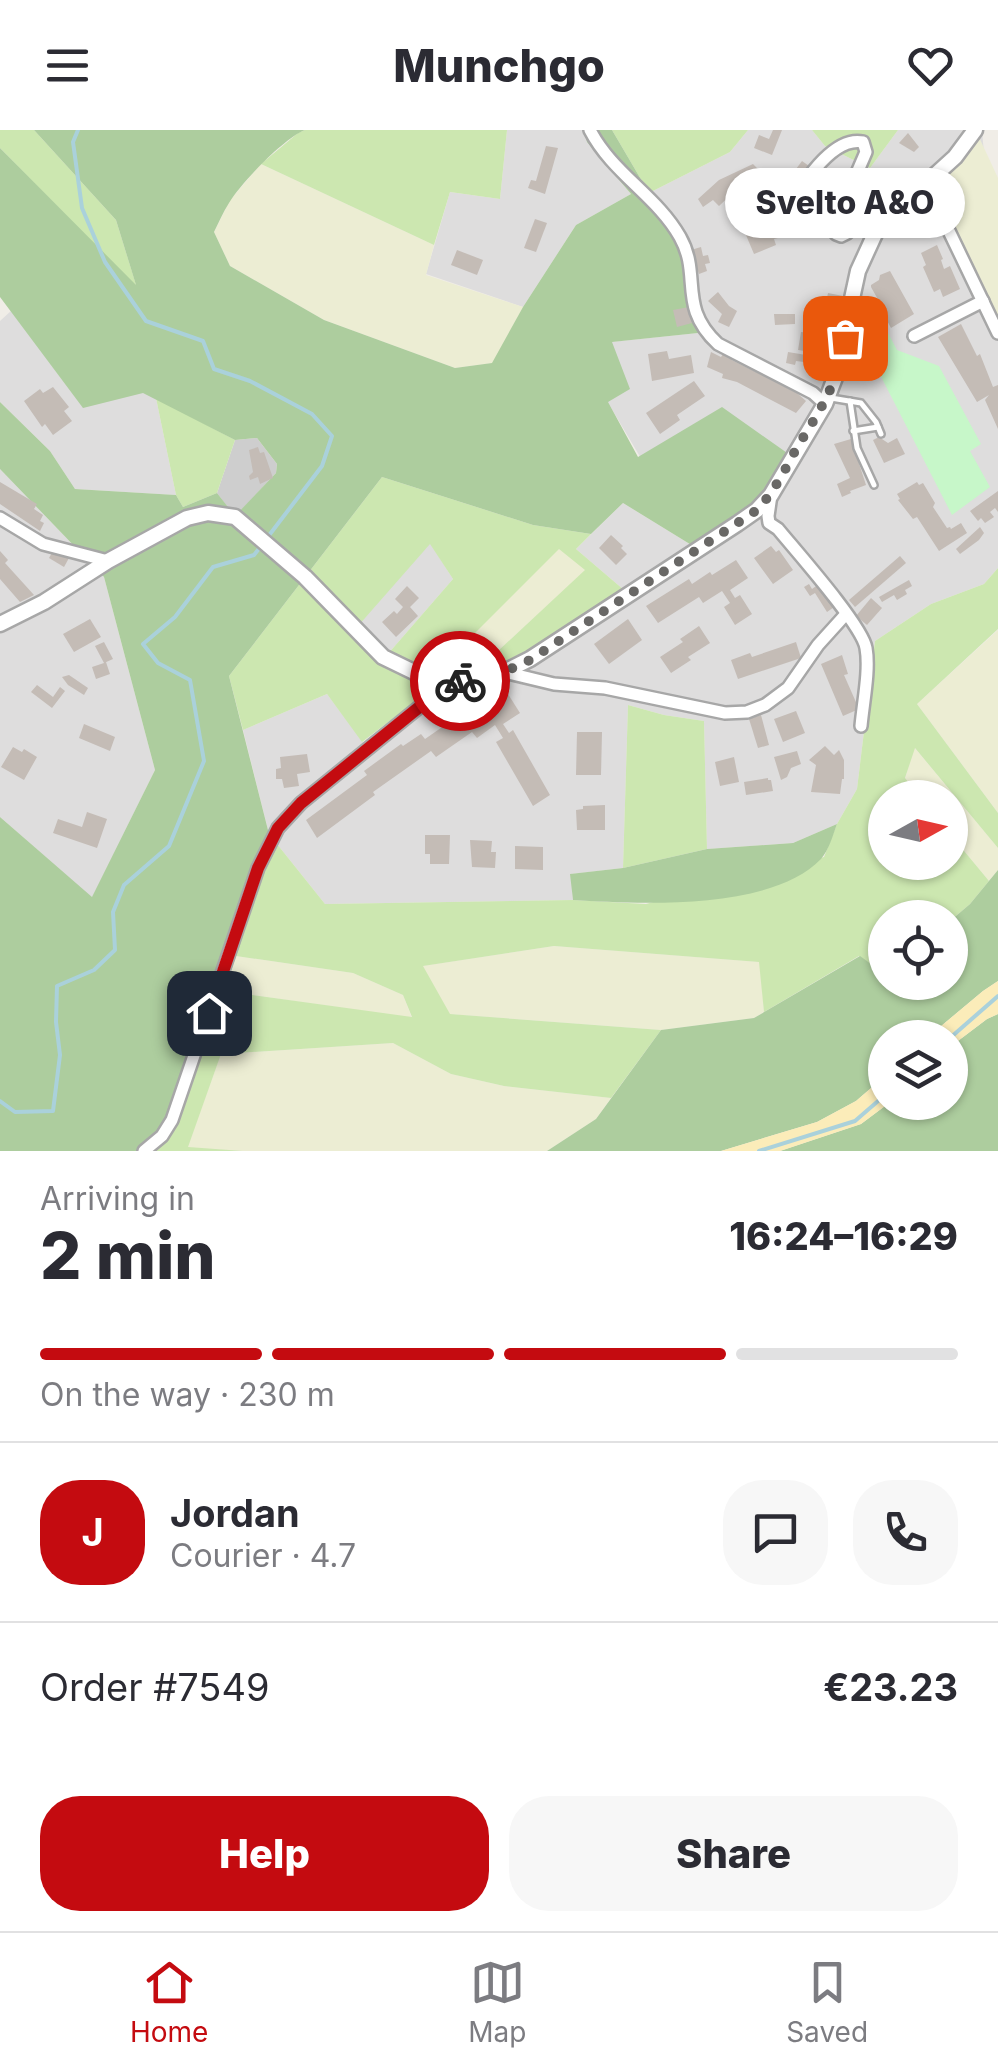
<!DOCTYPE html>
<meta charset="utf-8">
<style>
:root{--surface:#fff;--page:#f7f7f7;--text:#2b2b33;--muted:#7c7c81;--line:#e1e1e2;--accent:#c40b10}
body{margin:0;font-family:Inter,sans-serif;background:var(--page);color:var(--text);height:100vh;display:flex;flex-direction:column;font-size:38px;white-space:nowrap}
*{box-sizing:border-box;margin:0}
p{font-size:32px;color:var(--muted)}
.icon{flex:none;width:55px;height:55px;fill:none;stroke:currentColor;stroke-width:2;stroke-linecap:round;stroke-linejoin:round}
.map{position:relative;height:1021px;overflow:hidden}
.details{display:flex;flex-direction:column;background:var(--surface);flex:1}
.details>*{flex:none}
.needle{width:65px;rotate:82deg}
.tools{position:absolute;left:868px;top:650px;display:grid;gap:20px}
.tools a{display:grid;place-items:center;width:100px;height:100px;border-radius:50%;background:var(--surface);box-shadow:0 2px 8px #0004;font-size:50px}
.pin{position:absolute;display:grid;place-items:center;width:85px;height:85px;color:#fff;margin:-42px;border-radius:20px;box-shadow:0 5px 15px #0006}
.courier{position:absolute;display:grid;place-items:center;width:100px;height:100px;margin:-50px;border:8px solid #c40b10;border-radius:50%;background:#fff;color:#222;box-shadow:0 2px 12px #0007}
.bubble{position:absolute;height:70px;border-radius:35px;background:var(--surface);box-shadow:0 2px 8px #0004;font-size:32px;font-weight:800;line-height:70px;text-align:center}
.overview em{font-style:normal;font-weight:800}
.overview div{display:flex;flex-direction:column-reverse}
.overview{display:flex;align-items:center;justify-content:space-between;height:170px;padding:0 40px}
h1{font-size:65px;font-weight:800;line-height:75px}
.bar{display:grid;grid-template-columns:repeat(4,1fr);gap:15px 10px;align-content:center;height:120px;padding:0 40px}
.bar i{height:12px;border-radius:8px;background:var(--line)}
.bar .active{background:var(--accent)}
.bar p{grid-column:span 4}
.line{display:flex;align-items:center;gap:25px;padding:0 40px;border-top:2px solid var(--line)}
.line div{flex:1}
.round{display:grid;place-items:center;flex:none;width:105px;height:105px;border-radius:40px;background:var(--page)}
.button{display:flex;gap:20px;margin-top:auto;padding:20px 40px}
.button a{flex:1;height:115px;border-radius:40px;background:var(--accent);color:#fff;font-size:40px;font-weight:800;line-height:115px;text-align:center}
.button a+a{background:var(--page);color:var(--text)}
header{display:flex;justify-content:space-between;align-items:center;height:130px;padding:0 40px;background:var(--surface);font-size:45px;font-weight:800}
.tabs{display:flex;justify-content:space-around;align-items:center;height:140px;border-top:2px solid var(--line);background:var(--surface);font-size:28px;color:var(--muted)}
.tabs a{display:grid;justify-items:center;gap:5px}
.tabs .active{color:var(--accent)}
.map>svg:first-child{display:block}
.residential{fill:#dedddd;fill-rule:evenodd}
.religious{fill:#cecece}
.farmland{fill:#ecedd3}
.grass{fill:#cce7b0;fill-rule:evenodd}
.forest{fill:#adcd9e}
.sand{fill:#fbecb9}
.park{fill:#c7f7c9}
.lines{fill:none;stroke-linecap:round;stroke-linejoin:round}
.stream{stroke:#aad1db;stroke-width:4}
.building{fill:#c4bcb6}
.service-casing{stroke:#a7a7a7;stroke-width:10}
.minor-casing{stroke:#a7a7a7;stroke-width:16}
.tertiary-casing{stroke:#a7a7a7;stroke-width:19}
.service{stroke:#fff;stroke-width:5}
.minor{stroke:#fff;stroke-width:11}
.tertiary{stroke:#fff;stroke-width:14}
.done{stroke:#696866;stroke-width:10;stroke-dasharray:0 18}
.route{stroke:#c40b10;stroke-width:12}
</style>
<header><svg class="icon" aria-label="menu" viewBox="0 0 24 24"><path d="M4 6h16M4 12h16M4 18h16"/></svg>Munchgo<svg class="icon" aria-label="heart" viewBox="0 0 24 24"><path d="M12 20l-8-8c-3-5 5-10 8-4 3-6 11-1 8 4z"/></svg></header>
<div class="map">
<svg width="998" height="1021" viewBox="0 0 998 1021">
<rect width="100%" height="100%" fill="#f0ede7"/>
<!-- residential -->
<g class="residential">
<path d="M507,0H584L588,12L631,64L576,95L523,177L426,144L450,62L500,69Z"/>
<path d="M748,0H812L825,16L870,38L898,0H982L998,192V438L984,454L931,474L875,511L857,659L837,694L793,713L707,719L704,591L664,585L628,575L623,738L571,744L573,770L325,774L269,704L243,600L327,564L363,612L454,542H487L624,460L576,419L623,373L693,416L607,271L611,212L698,203L649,63L730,22ZM854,194L897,221L980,313L970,321L953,384Z"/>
<path d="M11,181L83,277L143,262L156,268L176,365L75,359L50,321L0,272V191Z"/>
<path d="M0,339L104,447L155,640L92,768L0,687Z"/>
<path d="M430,413L453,449L387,525L357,496Z"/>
</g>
<!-- religious -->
<path class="religious" d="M257,308L277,334L276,343L235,387L217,363L235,310Z"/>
<!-- farmland -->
<g class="farmland">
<path d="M978,5L998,48V192L931,57Z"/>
<path d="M261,34L434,115L426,145L523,177L493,233L455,238L324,190L230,136L214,102L230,70Z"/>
<path d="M559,418L586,440L499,520L462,515Z"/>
<path d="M998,500V683L917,574Z"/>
<path d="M914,617L998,718V740L989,751L950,704V668L920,667L905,649Z"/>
<path d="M554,816L760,832L764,882L754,888L661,900L449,884L422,836Z"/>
<path d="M236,826L353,843L403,865L412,888L224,861Z"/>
<path d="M393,913L451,944L504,956L611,968L596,989L547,1021H243L187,1018L221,924Z"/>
</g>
<!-- grass -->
<g class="grass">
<path d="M0,0H34L116,90L137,158L0,18Z"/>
<path d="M305,0H507L500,69L450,62L434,115L261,34L298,3Z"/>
<path d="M612,0H748L730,22L649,63Z"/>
<path d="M812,0H898L870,38L825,16Z"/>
<path d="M156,268L235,310L217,363L183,377L176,365Z"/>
<path d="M382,347L533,395L591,404L576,419L624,460L508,537L487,542H454L362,612L327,564L243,600L229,546ZM430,414L453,449L387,525L358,496ZM559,419L585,440L499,520L463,515Z"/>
<path d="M998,438V499L917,574L998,683V718L915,618L905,648L920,667L885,668V732H950V704L989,751L970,774L950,791V788H885V844L859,826L764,882L759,832L554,816L423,836L450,884L661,900L611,968L504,956L451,944L393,913L221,924L188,1017L243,1021H142L178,992L224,861L412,887L403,865L353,843L236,826L269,704L325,774L573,770L646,774L824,727L837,694L857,659L875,511L931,474L984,454Z"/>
<path d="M628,575L664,585L704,591L707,719L623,738Z"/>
</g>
<!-- forest -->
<g class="forest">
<path d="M34,0H305C284,8 241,53 229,73C223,82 219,92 214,102L230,136L324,190L455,238L492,233L523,177L576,95L631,64L587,12L584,0H612L649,63L686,110L698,203L612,212L630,259L608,272L638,327L722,277L790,325L760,369L693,416L623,373L591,404L533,395L382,347L229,546L269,704L240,815L178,992L142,1021H0V687L92,767L155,640L104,447L0,339V272L50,321L75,359L176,365L183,377L217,363L235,386L276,343L277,334L257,308L235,310L143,263L83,278L0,167V18L136,155L116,90Z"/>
<path d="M837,694C833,705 829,720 821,729C771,781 640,774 573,770L570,744L623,738L707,719L793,713Z"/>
<path d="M998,740V851L983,861L928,907L885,908V946L856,971L817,992L721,1021H547L596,989L661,900L754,888L860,826L885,844V852H950V791L970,774Z"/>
<path d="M998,884V1021H780L861,994L889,973L950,972V917L987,889Z"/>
</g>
<!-- sand -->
<g class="sand">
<path d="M998,851V884L987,889L950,917V908L928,907L983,861Z"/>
<path d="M885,946V972L889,973L861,994L780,1021H721L817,992L856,971Z"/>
</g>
<!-- park -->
<path class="park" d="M874,176L897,220L939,236L981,314L970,321L990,357L952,385L854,194L856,177Z"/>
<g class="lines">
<!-- stream -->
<g class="stream">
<path d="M78,0L73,12L82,78L105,132L146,191L203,211L214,239L250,251L312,284L332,306L322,336L267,408"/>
<path d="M950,908L998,866"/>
<path d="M0,971L15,982L53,981L60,925L56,892L57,856L94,840L115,820L113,782L124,755L169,716L204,631L190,550L158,533L143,514L175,487L213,437L254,425L261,416"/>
<path d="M759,1021L855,991L885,965"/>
</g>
</g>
<!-- building -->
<g class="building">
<path d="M773,0H782L772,25L754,18L759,5L769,9Z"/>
<path d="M908,3L919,17L914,22L899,13Z"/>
<path d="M546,16L558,18L545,64L528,58L531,50L536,51Z"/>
<path d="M802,31L809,36L793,56L787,51Z"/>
<path d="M753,34L758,39L719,76L713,70L703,77L698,69L719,50Z"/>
<path d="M535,89L547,93L536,122L524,118Z"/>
<path d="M767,89L768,91L771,89L778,108L774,109L776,115L754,124L743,98Z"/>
<path d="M937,115L943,129L941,130L944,139L950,136L960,159L943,167L940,159L934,162L923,137L926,135L921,123Z"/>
<path d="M701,117L703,126L708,125L710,133L705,134L707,141L699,144L691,120Z"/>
<path d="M457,120L483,130L477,145L451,135Z"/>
<path d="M890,141L914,184L891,198L883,183L885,182L871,157V155L879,150L880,145Z"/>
<path d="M718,162L729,176L737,181L729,197L718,192L722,184L708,171Z"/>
<path d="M828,163L848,167L844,187L824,183Z"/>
<path d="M689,177L692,193L677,197L673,180Z"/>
<path d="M774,184H795V194L775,195Z"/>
<path d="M821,194L834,196L831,211L839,212L838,219L832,221L826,249L813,246L817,228L814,227L812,222L798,220L801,202L820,204Z"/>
<path d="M961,194L977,226L980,224L993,257L998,255V299L985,270L989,265L977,272L938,207Z"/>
<path d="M667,221L669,229L691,225L694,243L652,251L648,224Z"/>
<path d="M711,222L721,227L723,224L731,228L732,230L797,263L806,271L796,283L737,252L722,248L723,244L707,237Z"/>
<path d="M788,222L806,225L804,232L796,231L795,235L786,233Z"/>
<path d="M694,251L705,266L677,285L680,290L660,304L646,283Z"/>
<path d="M53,257L69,277L64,281L72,291L53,305L45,294L42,297L24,271L40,259L43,263Z"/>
<path d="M879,307L888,313L897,308L905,324L884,333L873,310Z"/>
<path d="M851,309L866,355L850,361L851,363L842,367L837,354L850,348L834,314Z"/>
<path d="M258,317L260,323L264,322L273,348L260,354L258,347L250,350L249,346L253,342L249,320Z"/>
<path d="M0,352L37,374L34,379L43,385L40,391L44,393L40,401L0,374Z"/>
<path d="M917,352L919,355L923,353L935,373L933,377L947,398L950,397L951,399L961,393L967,403L939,421L917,387L913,389L898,370L900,369L897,364Z"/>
<path d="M998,361V382L995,378L990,382L994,387L985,393L981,388L978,391L970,381Z"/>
<path d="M980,397L984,403L979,410L960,424L956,419Z"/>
<path d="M611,405L623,416L621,418L627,424L616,435L599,418Z"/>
<path d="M771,416L776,422L779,420L793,440L773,454L754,428Z"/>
<path d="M54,419L69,428L64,437L49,428Z"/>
<path d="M0,421L8,430L5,433L34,465L20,472L0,449Z"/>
<path d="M900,426L906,433L855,477L849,470Z"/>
<path d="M736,430L748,448L730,460L735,468L740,465L752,484L735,495L724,477L730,473L722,461L703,473L699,467L658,493L646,476L689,449L692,454L710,442L712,445Z"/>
<path d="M909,450L912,456L905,460L907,464L897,470L894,465L882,472L879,467Z"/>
<path d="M822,452L837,475L827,482L815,463L810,466L804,457L809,454L812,459Z"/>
<path d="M407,456L419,468L410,477L418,486L396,507L382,492L394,481L397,484L403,477L395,469Z"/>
<path d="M871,468L882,478L867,495L856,486Z"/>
<path d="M90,489L101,507L74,522L63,504Z"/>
<path d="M628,489L642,510L609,534L594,514Z"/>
<path d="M699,496L710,513L688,527L691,530L671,543L660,527L683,512L680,509Z"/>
<path d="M104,512L113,529L104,533L106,532L110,544L96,549L92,537L104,533L95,516Z"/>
<path d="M796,512L801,528L738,549L731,530L750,523L752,527Z"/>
<path d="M842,525L848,544L844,545L859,579L843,586L821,534Z"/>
<path d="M69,545L88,558L84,565L68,555L62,547Z"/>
<path d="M37,555L53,567L60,557L65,561L52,578L31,562Z"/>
<path d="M508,564L520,583L503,594L509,603L513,600L550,665L533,676L496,612L503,608L495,595L477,608L472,602L436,627L431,621L373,662L375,665L317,708L306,690L367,645L364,641L401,614L403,616L421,604L425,609L461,584L466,590L483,576L485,579Z"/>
<path d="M796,581L805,603L783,612L774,589Z"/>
<path d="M761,585L769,615L758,618L749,589Z"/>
<path d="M84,594L115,607L110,621L79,608Z"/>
<path d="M577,602H602L601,645H576Z"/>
<path d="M825,616L834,625L839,620L844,630V649H842L840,664L811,662L816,635L809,630Z"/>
<path d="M13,617L22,622L24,619L37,627L24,650L1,637Z"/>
<path d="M797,621L801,634L791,638L787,647L781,650L774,627Z"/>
<path d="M307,624L310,642L297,644L299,656L284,658L282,649H276V639L281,638L280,627Z"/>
<path d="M734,627L739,652L720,656L715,632Z"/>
<path d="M768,648V650H771L773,661L746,665L744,652Z"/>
<path d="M605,675V700H577L576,680L583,679V676Z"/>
<path d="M87,682L107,689L97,718L53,703L58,689L82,697Z"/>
<path d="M425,705H450L449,734H430V724H425Z"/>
<path d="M470,710L492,711L491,722H496L495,738L472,737Z"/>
<path d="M515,716L543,717V740L515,739Z"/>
</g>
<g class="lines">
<defs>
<g id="service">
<path d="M831,268L861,273L876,292L881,304"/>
<path d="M850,271L857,318L874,355"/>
<path d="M853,301L878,297"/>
</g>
<g id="minor">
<path d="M590,0C612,43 657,66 680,107C702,146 677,176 718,214L813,263L825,274"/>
<path d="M922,57L936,74L998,203"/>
<path d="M783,88C796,64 830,5 863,12L866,22L835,94L836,104L841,106L847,103L881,73L891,72L898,76"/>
<path d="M914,206L983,171"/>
<path d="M771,365L768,386L769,393L778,399C796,421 862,495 866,518C870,540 863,573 861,596"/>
<path d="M0,388L43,414L108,431"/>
<path d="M504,542L554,554L605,558L725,583L747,582L765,575L788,558L818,515L846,484"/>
<path d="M144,1021L162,1006L172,990L258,738L278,698L301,673L428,570L446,551"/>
</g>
<path id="tertiary" d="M0,494L44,472L108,431L187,388L208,383L235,387L305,447L383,527L416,543L446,551H459L504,542L530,529L737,394L757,380L771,365L825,274L842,229L848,187L858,141L879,95L898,76L922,57L955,27L975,0"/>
</defs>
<!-- service casing -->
<use href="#service" class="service-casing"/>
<!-- minor casing -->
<use href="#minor" class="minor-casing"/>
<!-- tertiary casing -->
<use href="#tertiary" class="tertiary-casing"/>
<!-- service -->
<use href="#service" class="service"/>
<!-- minor -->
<use href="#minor" class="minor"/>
<!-- tertiary -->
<use href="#tertiary" class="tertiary"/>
</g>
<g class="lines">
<!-- done -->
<path class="done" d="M460,551L504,542L530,530L757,380C773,363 784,342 795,321C819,281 838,256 845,208"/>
<!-- route -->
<path class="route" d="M209,883L258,738L278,698L301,673L428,570L446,551H460"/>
</g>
</svg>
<div class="tools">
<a><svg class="needle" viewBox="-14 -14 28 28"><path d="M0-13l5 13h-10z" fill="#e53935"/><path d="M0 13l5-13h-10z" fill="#7c7c81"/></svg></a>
<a><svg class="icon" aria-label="locate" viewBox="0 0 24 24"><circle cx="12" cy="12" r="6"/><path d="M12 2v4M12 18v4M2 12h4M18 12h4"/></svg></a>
<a><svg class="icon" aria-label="layers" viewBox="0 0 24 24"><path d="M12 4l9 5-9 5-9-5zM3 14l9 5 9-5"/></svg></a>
</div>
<div class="pin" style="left:845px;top:208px;background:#ea580c"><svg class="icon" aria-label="bag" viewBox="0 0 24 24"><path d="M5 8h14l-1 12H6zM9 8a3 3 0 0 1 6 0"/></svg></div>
<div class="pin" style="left:209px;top:883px;background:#1f2937"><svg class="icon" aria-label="home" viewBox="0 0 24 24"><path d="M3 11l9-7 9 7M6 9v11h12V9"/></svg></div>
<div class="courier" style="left:460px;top:551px"><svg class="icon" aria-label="bike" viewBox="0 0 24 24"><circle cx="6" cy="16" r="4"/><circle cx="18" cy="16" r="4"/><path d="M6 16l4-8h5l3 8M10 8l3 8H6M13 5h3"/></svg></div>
<div class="bubble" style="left:725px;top:38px;width:240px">Svelto A&amp;O</div>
</div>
<section class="details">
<div class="overview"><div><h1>2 min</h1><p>Arriving in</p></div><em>16:24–16:29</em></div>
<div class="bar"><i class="active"></i><i class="active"></i><i class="active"></i><i></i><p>On the way · 230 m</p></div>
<div class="line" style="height:180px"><b class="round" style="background:var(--accent);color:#fff">J</b><div><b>Jordan</b><p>Courier · 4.7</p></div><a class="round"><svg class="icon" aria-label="chat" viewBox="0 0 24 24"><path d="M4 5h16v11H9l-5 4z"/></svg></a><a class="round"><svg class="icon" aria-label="phone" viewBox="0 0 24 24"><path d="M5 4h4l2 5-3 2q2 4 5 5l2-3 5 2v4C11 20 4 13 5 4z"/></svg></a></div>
<div class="line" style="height:130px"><div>Order #7549</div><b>€23.23</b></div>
<div class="button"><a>Help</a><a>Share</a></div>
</section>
<nav class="tabs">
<a class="active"><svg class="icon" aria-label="home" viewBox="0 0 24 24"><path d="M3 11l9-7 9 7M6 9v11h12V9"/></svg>Home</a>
<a><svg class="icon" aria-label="map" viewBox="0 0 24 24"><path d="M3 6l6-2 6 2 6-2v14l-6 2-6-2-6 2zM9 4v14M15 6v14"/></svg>Map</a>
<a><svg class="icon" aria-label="saved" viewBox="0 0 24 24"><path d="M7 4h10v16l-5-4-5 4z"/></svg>Saved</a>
</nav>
